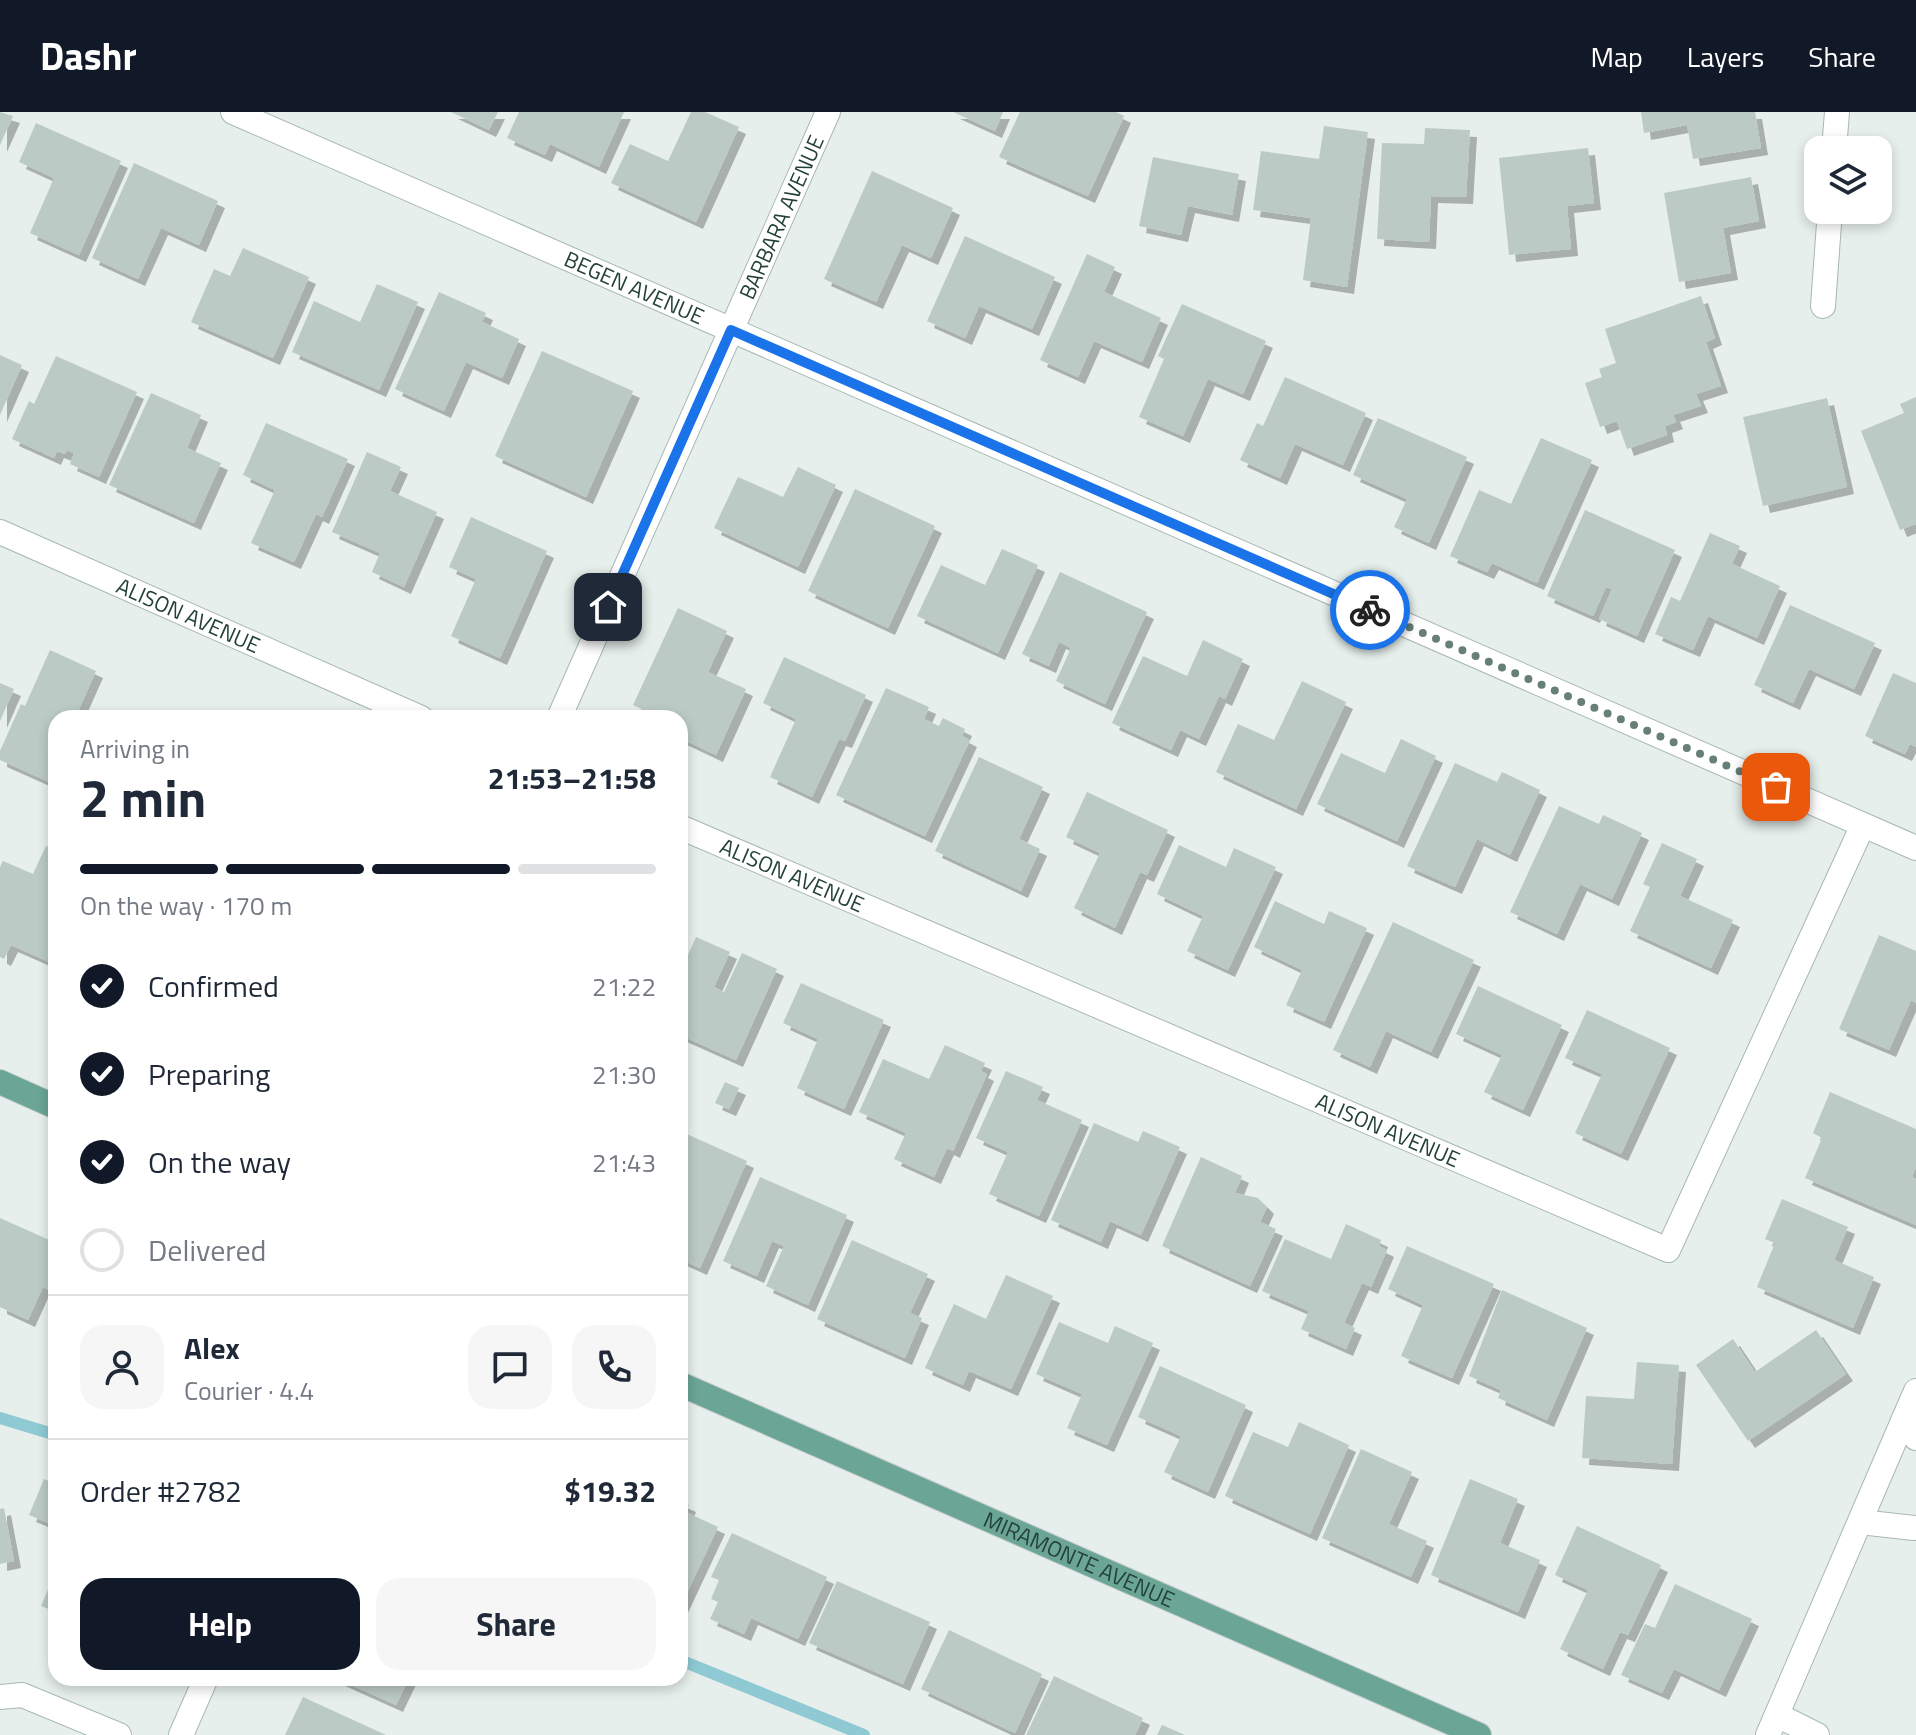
<!DOCTYPE html>
<meta charset="utf-8">
<style>
:root{--surface:#fff;--page:#f6f6f7;--text:#1f2937;--muted:#747a83;--line:#e0e1e3;--accent:#111827}
body{margin:0;font-family:"Titillium Web",sans-serif;background:var(--page);color:var(--text);height:100vh;display:flex;flex-direction:column;font-size:30px;white-space:nowrap}
*{box-sizing:border-box;margin:0}
p{font-size:26px;color:var(--muted)}
.icon{flex:none;width:44px;height:44px;fill:none;stroke:currentColor;stroke-width:2;stroke-linecap:round;stroke-linejoin:round}
.map{position:relative;flex:1;overflow:hidden}
.details{position:absolute;left:48px;top:598px;width:640px;height:976px;display:flex;flex-direction:column;background:var(--surface);border-radius:24px;box-shadow:0 4px 12px #0003}
.details>*{flex:none}
.fabs{position:absolute;left:1804px;top:24px;display:grid;gap:16px}
.fabs a{display:grid;place-items:center;width:88px;height:88px;border-radius:16px;background:var(--surface);box-shadow:0 4px 12px #0003;font-size:40px}
.pin{position:absolute;display:grid;place-items:center;width:68px;height:68px;color:#fff;margin:-34px;border-radius:16px;box-shadow:0 4px 12px #0006}
.courier{position:absolute;display:grid;place-items:center;width:80px;height:80px;margin:-40px;border:6px solid #1a73e8;border-radius:50%;background:#fff;color:#222;box-shadow:0 2px 10px #0007}
.headline em{font-style:normal;font-weight:700}
.headline div{display:flex;flex-direction:column-reverse}
.headline{display:flex;align-items:center;justify-content:space-between;height:136px;padding:0 32px}
h1{font-size:52px;font-weight:700;line-height:60px}
.bar{display:grid;grid-template-columns:repeat(4,1fr);gap:12px 8px;align-content:center;height:96px;padding:0 32px}
.bar i{height:10px;border-radius:6px;background:var(--line)}
.bar .current{background:var(--accent)}
.bar p{grid-column:span 4}
.line{display:flex;align-items:center;gap:20px;padding:0 32px;border-top:2px solid var(--line)}
.line div{flex:1}
.round{display:grid;place-items:center;flex:none;width:84px;height:84px;border-radius:24px;background:var(--page)}
ol{padding:0 32px;list-style:none}
li{display:flex;align-items:center;gap:24px;height:88px}
li p{margin-inline-start:auto}
li .icon{padding:8px;border-radius:50%;background:var(--accent);color:#fff;stroke-width:4}
li:last-child{color:var(--muted)}
li i{width:44px;height:44px;border:4px solid var(--line);border-radius:50%}
.primary-button{display:flex;gap:16px;margin-top:auto;padding:16px 32px}
.primary-button a{flex:1;height:92px;border-radius:24px;background:var(--accent);color:#fff;font-size:32px;font-weight:700;line-height:92px;text-align:center}
.primary-button a+a{background:var(--page);color:var(--text)}
header{display:flex;align-items:center;gap:48px;box-sizing:border-box;height:112px;padding:0 40px;background:var(--accent);color:#fff}
header strong{font-size:38px}
nav{display:flex;gap:44px;margin-inline-start:auto;font-size:28px}
.map>svg:first-child{display:block}
.lines{fill:none;stroke-linecap:round;stroke-linejoin:round}
.stream{stroke:#8ec9d4;stroke-width:12}
.building{fill:#bbcac4;filter:url(#shadow)}
.minor-casing{stroke:#a8b8b2;stroke-width:26}
.major-casing{stroke:#c2cac8;stroke-width:26}
.minor{stroke:#fff;stroke-width:24}
.major{stroke:#6aa596;stroke-width:24}
.done{stroke:#687f78;stroke-width:8;stroke-dasharray:0 14.4}
.route{stroke:#1a73e8;stroke-width:10}
.labels{text-anchor:middle;stroke-width:8;stroke-linejoin:round;paint-order:stroke}
.street-label{font-size:22px;fill:#24423a;stroke:#f7fbf9}
</style>
<header>
<strong>Dashr</strong>
<nav><a>Map</a><a>Layers</a><a>Share</a></nav>
</header>
<div class="map">
<svg width="1916" height="1623" viewBox="0 0 1916 1623">
<defs>
<filter id="shadow"><feDropShadow dx="7" dy="7" stdDeviation="0" flood-color="#0004"/></filter>
</defs>
<rect width="100%" height="100%" fill="#e6efeb"/>
<g class="lines">
<!-- stream -->
<g class="stream">
<path d="M0,1306L56,1323"/>
<path d="M680,1548L864,1623"/>
</g>
</g>
<!-- building -->
<g class="building">
<path d="M0,0L13,4L0,33Z"/>
<path d="M451,0H498L489,18Z"/>
<path d="M519,0H624L599,55L550,32L545,43L507,26Z"/>
<path d="M691,0H705L739,15L696,110L611,71L630,32L668,49Z"/>
<path d="M953,0H1003L995,19Z"/>
<path d="M1020,0H1116L1124,4L1088,84L999,45Z"/>
<path d="M1641,0H1755L1761,36L1693,47L1687,13L1644,21Z"/>
<path d="M36,11L121,49L79,143L30,121L54,66L19,50Z"/>
<path d="M1324,14L1368,20L1347,175L1303,168L1311,106L1253,98L1261,39L1319,47Z"/>
<path d="M1425,16L1470,18L1466,85L1431,84L1429,130L1377,127L1382,31L1424,32Z"/>
<path d="M1588,36L1594,91L1567,94L1571,137L1509,143L1499,46Z"/>
<path d="M1153,45L1239,62L1232,103L1188,94L1181,123L1139,114Z"/>
<path d="M134,51L218,89L199,133L161,116L138,167L92,146Z"/>
<path d="M872,59L953,96L931,146L902,133L876,190L824,167Z"/>
<path d="M1751,65L1759,109L1723,116L1731,161L1679,170L1664,81Z"/>
<path d="M965,124L1055,165L1032,217L979,194L965,226L927,209Z"/>
<path d="M243,136L309,165L273,246L191,210L214,157L230,164Z"/>
<path d="M1087,142L1115,155L1104,180L1161,206L1142,250L1094,229L1078,265L1040,248Z"/>
<path d="M377,172L418,190L379,278L292,240L314,189L360,210Z"/>
<path d="M439,180L486,201L482,210L519,227L502,266L466,250L444,299L395,277Z"/>
<path d="M1701,184L1715,226L1706,230L1721,274L1696,282L1701,294L1673,303L1676,310L1665,314L1667,323L1627,337L1617,309L1600,315L1585,271L1602,265L1599,257L1616,251L1605,217Z"/>
<path d="M1182,192L1266,229L1243,282L1208,267L1183,324L1139,305L1164,247L1158,244Z"/>
<path d="M542,239L633,279L586,385L495,344Z"/>
<path d="M0,243L22,253L0,303Z"/>
<path d="M56,244L137,280L99,365L70,352L74,341L67,338L65,342L57,339L54,346L12,327L29,289L34,292Z"/>
<path d="M1285,265L1366,301L1343,353L1295,332L1280,366L1240,348L1257,311L1263,314Z"/>
<path d="M151,281L201,303L187,336L221,351L194,411L109,373Z"/>
<path d="M1916,285V412L1900,418L1861,319L1904,301L1900,292Z"/>
<path d="M1827,286L1847,375L1763,394L1743,305Z"/>
<path d="M1378,306L1467,345L1429,431L1394,415L1407,387L1353,363Z"/>
<path d="M266,311L348,347L322,405L316,402L294,450L251,431L275,378L243,363Z"/>
<path d="M1541,326L1592,348L1537,471L1492,451L1487,460L1450,444L1479,378L1511,392Z"/>
<path d="M367,340L401,355L390,379L437,400L404,475L372,460L380,441L332,420Z"/>
<path d="M798,355L836,373L798,455L714,416L738,365L783,385Z"/>
<path d="M855,377L935,414L888,516L808,479Z"/>
<path d="M1585,398L1675,438L1637,524L1599,507L1612,477L1606,475L1593,504L1547,484Z"/>
<path d="M471,405L547,439L500,546L451,524L476,467L449,455Z"/>
<path d="M1710,421L1740,434L1732,452L1780,474L1757,526L1708,504L1693,538L1655,522L1671,485L1680,489Z"/>
<path d="M1002,437L1038,453L998,541L917,504L941,453L985,473Z"/>
<path d="M1060,460L1147,500L1105,592L1056,569L1071,536L1059,530L1049,554L1022,542Z"/>
<path d="M1790,493L1875,531L1854,577L1809,557L1793,591L1754,573Z"/>
<path d="M678,496L727,519L708,560L746,577L716,643L680,626V606H661L633,593Z"/>
<path d="M1203,528L1243,547L1225,587L1219,584L1199,627L1180,618L1171,638L1112,611L1143,544L1187,564Z"/>
<path d="M50,538L96,559L75,606H56V673L0,648V639L21,592L25,594Z"/>
<path d="M784,545L866,583L845,629L839,627L812,685L770,665L796,607L763,591Z"/>
<path d="M1893,561L1916,571V635L1910,632L1905,642L1865,624Z"/>
<path d="M1302,569L1346,590L1296,697L1216,660L1238,612L1274,628Z"/>
<path d="M0,571L14,577L0,609Z"/>
<path d="M886,576L929,595L924,607L939,614L943,606L965,617L962,624L970,628L925,724L836,683Z"/>
<path d="M1401,627L1436,644L1397,729L1317,692L1341,641L1385,661Z"/>
<path d="M979,645L1043,675L1019,727L1040,737L1021,779L935,739Z"/>
<path d="M1455,651L1497,670L1502,660L1540,678L1510,743L1477,727L1455,775L1407,754Z"/>
<path d="M1087,680L1168,718L1147,763L1140,760L1115,816L1074,796L1100,741L1066,725Z"/>
<path d="M1559,694L1599,712L1603,703L1642,721L1612,787L1580,772L1557,822L1510,800Z"/>
<path d="M1662,731L1697,747L1680,784L1733,808L1711,856L1630,819L1650,775L1643,772Z"/>
<path d="M1179,733L1226,755L1234,736L1276,755L1228,858L1187,839L1203,804L1157,782Z"/>
<path d="M46,734L56,738V847L54,852L11,833L4,847L0,845V755L3,749L33,762Z"/>
<path d="M1275,789L1324,812L1329,799L1367,816L1324,910L1286,893L1302,858L1254,835Z"/>
<path d="M1393,810L1474,848L1431,940L1386,919L1370,955L1333,938Z"/>
<path d="M1879,823L1916,839V891L1911,888L1889,938L1839,917Z"/>
<path d="M696,825L730,840L714,875L724,880L742,841L777,857L736,948L680,923V861Z"/>
<path d="M801,871L884,908L844,997L797,976L818,927L783,911Z"/>
<path d="M1478,874L1562,913L1523,998L1484,980L1502,943L1456,922Z"/>
<path d="M1587,898L1670,936L1621,1042L1575,1021L1602,962L1565,946Z"/>
<path d="M945,933L985,951L981,959L987,962L953,1039L947,1036L934,1065L894,1047L906,1021L859,1000L883,947L929,967Z"/>
<path d="M1006,959L1043,975L1037,988L1082,1008L1039,1104L989,1082L1008,1040L976,1026Z"/>
<path d="M725,970L739,976L729,997L715,991Z"/>
<path d="M1830,980L1916,1017V1055L1912,1065L1916,1067V1113L1805,1066L1822,1026L1813,1021Z"/>
<path d="M1094,1011L1138,1030L1143,1019L1180,1035L1141,1123L1110,1109L1101,1130L1051,1108Z"/>
<path d="M680,1019L747,1049L700,1156L680,1147Z"/>
<path d="M1201,1045L1242,1064L1235,1081L1258,1086L1267,1095L1260,1110L1276,1117L1250,1174L1162,1134Z"/>
<path d="M760,1065L847,1103L808,1193L766,1174L784,1134L772,1129L757,1164L723,1149Z"/>
<path d="M1782,1087L1848,1115L1834,1148L1874,1165L1853,1216L1757,1175L1775,1131L1765,1127Z"/>
<path d="M0,1106L56,1131V1181L43,1175L28,1208L0,1195Z"/>
<path d="M1346,1112L1381,1128L1379,1134L1387,1138L1371,1175L1362,1171L1344,1211L1355,1216L1346,1237L1301,1217L1309,1199L1262,1179L1285,1127L1331,1147Z"/>
<path d="M852,1128L928,1162L910,1201L922,1206L905,1246L817,1207Z"/>
<path d="M1407,1134L1494,1172L1452,1266L1401,1244L1423,1193L1388,1177Z"/>
<path d="M1006,1163L1053,1184L1011,1277L969,1259L963,1273L925,1256L954,1192L986,1207Z"/>
<path d="M1502,1178L1587,1216L1547,1308L1498,1286L1501,1278L1469,1264Z"/>
<path d="M1059,1210L1108,1231L1115,1214L1153,1231L1107,1333L1067,1316L1082,1282L1036,1262Z"/>
<path d="M1816,1218L1846,1262L1748,1329L1696,1253L1733,1227L1755,1260Z"/>
<path d="M1637,1250L1679,1253L1672,1352L1582,1346L1586,1284L1634,1287Z"/>
<path d="M1160,1254L1246,1293L1208,1380L1164,1360L1181,1324L1138,1305Z"/>
<path d="M1299,1310L1349,1333L1310,1422L1225,1384L1253,1320L1288,1335Z"/>
<path d="M1361,1337L1412,1360L1389,1412L1427,1429L1411,1465L1322,1426Z"/>
<path d="M44,1367L56,1372V1414L29,1403Z"/>
<path d="M1470,1367L1518,1387L1500,1431L1540,1448L1518,1500L1431,1463Z"/>
<path d="M680,1389L689,1393L686,1400L718,1415L680,1496Z"/>
<path d="M4,1396L14,1449L0,1452V1397Z"/>
<path d="M1577,1414L1661,1453L1628,1523L1620,1520L1603,1557L1560,1537L1588,1478L1555,1463Z"/>
<path d="M732,1421L827,1465L798,1527L751,1506L744,1522L710,1507L718,1490L711,1487L719,1468L711,1465Z"/>
<path d="M56,1459V1500L41,1494Z"/>
<path d="M837,1469L930,1510L903,1572L809,1531Z"/>
<path d="M1675,1472L1752,1507L1719,1578L1674,1557L1662,1581L1621,1563L1645,1512L1655,1516Z"/>
<path d="M949,1518L1042,1562L1015,1621L921,1577Z"/>
<path d="M1054,1564L1143,1606L1135,1623H1026Z"/>
<path d="M336,1566H409L396,1593Z"/>
<path d="M303,1585L386,1623H285Z"/>
<path d="M1162,1613L1185,1623H1157Z"/>
</g>
<g class="lines">
<defs>
<g id="minor">
<path id="s1" d="M233,0L1916,736"/>
<path d="M1834,38L1837,0"/>
<path d="M1823,194L1830,98"/>
<path id="s2" d="M0,420L421,606"/>
<path id="s3" d="M559,606L828,0"/>
<path id="s4" d="M680,715L1668,1138L1863,713"/>
<path d="M1916,1279L1903,1309L1916,1326"/>
<path d="M1860,1410L1914,1416"/>
<path d="M0,1585L22,1583L119,1623"/>
<path d="M1777,1603L1817,1623"/>
<path d="M181,1623L206,1566"/>
<path d="M1768,1623L1903,1309"/>
</g>
<g id="major">
<path d="M0,970L56,995"/>
<path id="s5" d="M680,1272L1479,1623"/>
</g>
</defs>
<!-- minor casing -->
<use href="#minor" class="minor-casing"/>
<!-- major casing -->
<use href="#major" class="major-casing"/>
<!-- minor -->
<use href="#minor" class="minor"/>
<!-- major -->
<use href="#major" class="major"/>
</g>
<g class="lines">
<!-- done -->
<path class="done" d="M1370,498L1776,675"/>
<!-- route -->
<path class="route" d="M608,495L731,218L1370,498"/>
</g>
<g class="labels">
<!-- street labels -->
<g class="street-label">
<text dy="8" stroke="none"><textPath href="#s3" startOffset="548">BARBARA AVENUE</textPath></text>
<text dy="8" stroke="none"><textPath href="#s1" startOffset="438">BEGEN AVENUE</textPath></text>
<text dy="8" stroke="none"><textPath href="#s2" startOffset="206">ALISON AVENUE</textPath></text>
<text dy="8" stroke="none"><textPath href="#s4" startOffset="122">ALISON AVENUE</textPath></text>
<text dy="8" stroke="none"><textPath href="#s4" startOffset="770">ALISON AVENUE</textPath></text>
<text dy="8" stroke="none"><textPath href="#s5" startOffset="436">MIRAMONTE AVENUE</textPath></text>
</g>
</g>
</svg>
<div class="fabs">
<a><svg class="icon" aria-label="layers" viewBox="0 0 24 24"><path d="M12 4l9 5-9 5-9-5zM3 14l9 5 9-5"/></svg></a>
</div>
<div class="pin" style="left:1776px;top:675px;background:#ea580c"><svg class="icon" aria-label="bag" viewBox="0 0 24 24"><path d="M5 8h14l-1 12H6zM9 8a3 3 0 0 1 6 0"/></svg></div>
<div class="pin" style="left:608px;top:495px;background:#1f2937"><svg class="icon" aria-label="home" viewBox="0 0 24 24"><path d="M3 11l9-7 9 7M6 9v11h12V9"/></svg></div>
<div class="courier" style="left:1370px;top:498px"><svg class="icon" aria-label="bike" viewBox="0 0 24 24"><circle cx="6" cy="16" r="4"/><circle cx="18" cy="16" r="4"/><path d="M6 16l4-8h5l3 8M10 8l3 8H6M13 5h3"/></svg></div>
<section class="details">
<div class="headline"><div><h1>2 min</h1><p>Arriving in</p></div><em>21:53–21:58</em></div>
<div class="bar"><i class="current"></i><i class="current"></i><i class="current"></i><i></i><p>On the way · 170 m</p></div>
<ol>
<li><svg class="icon" aria-label="check" viewBox="0 0 24 24"><path d="M5 12l5 5 9-10"/></svg>Confirmed<p>21:22</p></li>
<li><svg class="icon" aria-label="check" viewBox="0 0 24 24"><path d="M5 12l5 5 9-10"/></svg>Preparing<p>21:30</p></li>
<li><svg class="icon" aria-label="check" viewBox="0 0 24 24"><path d="M5 12l5 5 9-10"/></svg>On the way<p>21:43</p></li>
<li><i></i>Delivered</li>
</ol>
<div class="line" style="height:144px"><a class="round"><svg class="icon" aria-label="person" viewBox="0 0 24 24"><circle cx="12" cy="8" r="4"/><path d="M4 21q1-7 8-7t8 7"/></svg></a><div><b>Alex</b><p>Courier · 4.4</p></div><a class="round"><svg class="icon" aria-label="chat" viewBox="0 0 24 24"><path d="M4 5h16v11H9l-5 4z"/></svg></a><a class="round"><svg class="icon" aria-label="phone" viewBox="0 0 24 24"><path d="M5 4h4l2 5-3 2q2 4 5 5l2-3 5 2v4C11 20 4 13 5 4z"/></svg></a></div>
<div class="line" style="height:104px"><div>Order #2782</div><b>$19.32</b></div>
<div class="primary-button"><a>Help</a><a>Share</a></div>
</section>
</div>
